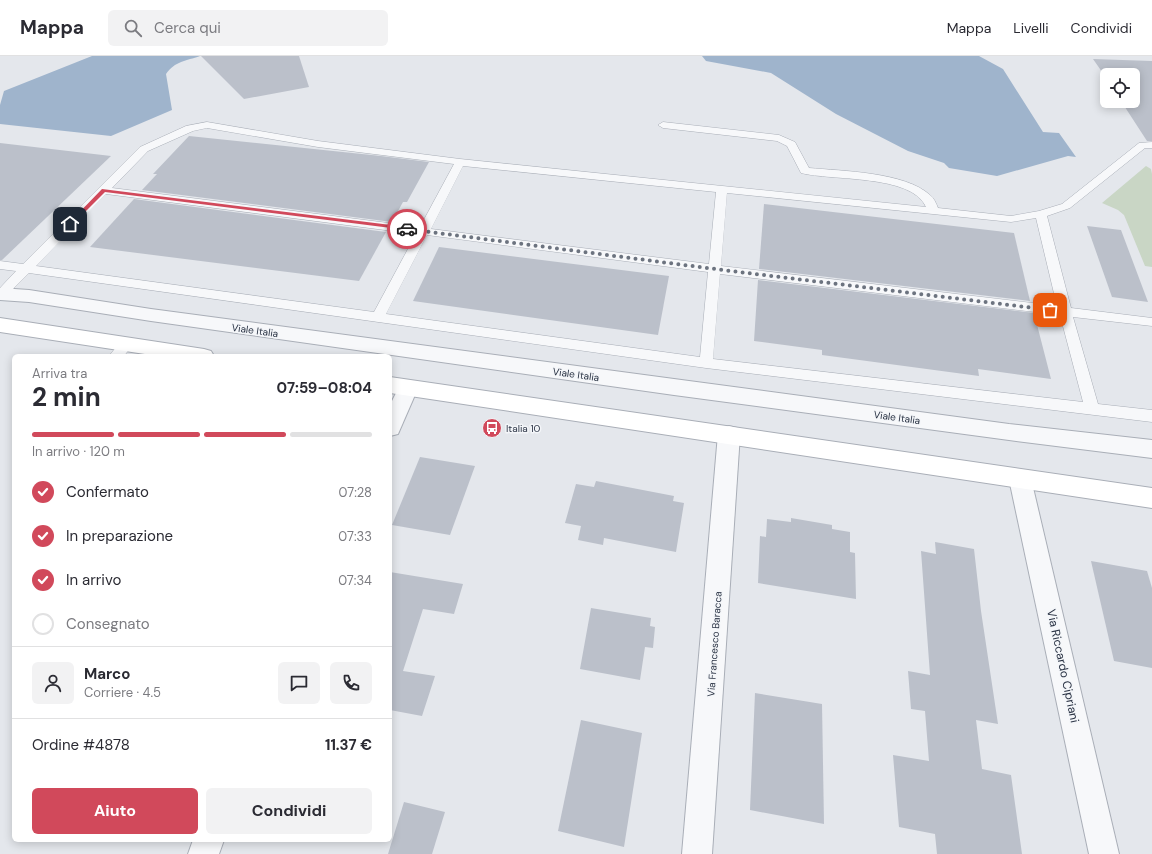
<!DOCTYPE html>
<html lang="it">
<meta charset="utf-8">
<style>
:root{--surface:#fff;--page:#f2f2f3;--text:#2b2b33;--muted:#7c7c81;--line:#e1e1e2;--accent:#d1495b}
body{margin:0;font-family:"DM Sans",sans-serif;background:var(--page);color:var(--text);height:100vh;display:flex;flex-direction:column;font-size:15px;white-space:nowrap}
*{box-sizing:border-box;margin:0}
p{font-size:13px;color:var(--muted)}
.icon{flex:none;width:22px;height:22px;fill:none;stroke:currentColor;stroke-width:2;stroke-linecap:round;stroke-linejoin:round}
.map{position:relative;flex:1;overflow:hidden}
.details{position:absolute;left:12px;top:298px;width:380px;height:488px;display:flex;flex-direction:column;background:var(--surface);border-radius:6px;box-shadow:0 2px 10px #0003}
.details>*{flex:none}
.controls{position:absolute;left:1100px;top:12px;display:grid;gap:8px}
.controls a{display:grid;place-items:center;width:40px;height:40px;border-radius:6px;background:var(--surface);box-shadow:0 2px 10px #0003;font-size:20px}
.pin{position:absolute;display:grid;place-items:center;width:34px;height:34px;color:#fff;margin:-17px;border-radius:8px;box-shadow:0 2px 6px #0006}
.courier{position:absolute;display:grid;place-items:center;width:40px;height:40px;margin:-20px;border:3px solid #d1495b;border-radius:50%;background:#fff;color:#222;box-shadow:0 1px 5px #0007}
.overview em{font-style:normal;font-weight:700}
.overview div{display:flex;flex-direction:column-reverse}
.overview{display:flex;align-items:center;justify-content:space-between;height:68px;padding:0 20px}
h1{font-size:26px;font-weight:700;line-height:30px}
.bar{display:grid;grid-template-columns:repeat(4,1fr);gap:6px 4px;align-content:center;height:48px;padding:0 20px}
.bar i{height:5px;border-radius:3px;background:var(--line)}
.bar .selected{background:var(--accent)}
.bar p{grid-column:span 4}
.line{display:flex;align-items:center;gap:10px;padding:0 20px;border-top:1px solid var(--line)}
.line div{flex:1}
.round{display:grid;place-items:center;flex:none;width:42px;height:42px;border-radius:6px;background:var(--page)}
ol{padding:0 20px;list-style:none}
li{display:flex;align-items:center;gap:12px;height:44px}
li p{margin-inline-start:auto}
li .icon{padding:4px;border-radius:50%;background:var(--accent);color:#fff;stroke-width:4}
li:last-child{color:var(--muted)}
li i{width:22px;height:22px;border:2px solid var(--line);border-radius:50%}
.button{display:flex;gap:8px;margin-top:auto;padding:8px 20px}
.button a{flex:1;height:46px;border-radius:6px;background:var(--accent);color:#fff;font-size:16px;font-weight:700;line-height:46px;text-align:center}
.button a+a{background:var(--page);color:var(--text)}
header{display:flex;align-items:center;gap:24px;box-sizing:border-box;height:56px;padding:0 20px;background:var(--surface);border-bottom:1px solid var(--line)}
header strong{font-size:19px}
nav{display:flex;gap:22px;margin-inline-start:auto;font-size:14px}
.search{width:280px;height:36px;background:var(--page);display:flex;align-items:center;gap:10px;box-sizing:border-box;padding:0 14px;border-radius:6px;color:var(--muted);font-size:15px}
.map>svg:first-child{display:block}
.green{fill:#c9d6c5}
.water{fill:#9fb4cc}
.building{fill:#bbc0ca}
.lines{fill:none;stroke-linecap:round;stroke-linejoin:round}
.lane-casing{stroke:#a9aeb7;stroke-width:1}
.street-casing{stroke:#a9aeb7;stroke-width:2}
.secondary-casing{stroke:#a9aeb7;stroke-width:2}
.lane{fill:#f7f8fa;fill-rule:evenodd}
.street{fill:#f7f8fa;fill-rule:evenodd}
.secondary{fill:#fff;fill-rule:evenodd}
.route{fill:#d1495b}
.done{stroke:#6c737f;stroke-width:4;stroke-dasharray:0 7.2}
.labels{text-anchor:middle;stroke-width:3;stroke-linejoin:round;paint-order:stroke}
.street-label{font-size:10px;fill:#2b3445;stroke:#f4f6f9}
.poi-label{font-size:10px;fill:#2b3445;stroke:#f4f6f9;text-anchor:start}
.near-street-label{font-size:12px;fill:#2b3445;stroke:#f4f6f9}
</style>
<header>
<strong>Mappa</strong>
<div class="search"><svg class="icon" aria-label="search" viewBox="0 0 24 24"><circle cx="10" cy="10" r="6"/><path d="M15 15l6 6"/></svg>Cerca qui</div>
<nav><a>Mappa</a><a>Livelli</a><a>Condividi</a></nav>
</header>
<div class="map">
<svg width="1152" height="798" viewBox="0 0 1152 798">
<rect width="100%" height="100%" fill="#e4e7ec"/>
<!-- green -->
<path class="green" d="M1146,110L1151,113L1152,118V211L1145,210L1124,159L1118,154L1102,147Z"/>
<!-- water -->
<g class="water">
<path d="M92,0H200C186,5 175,5 166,18L172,54L111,80L0,68V49L4,35Z"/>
<path d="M702,0H979L1003,13L1043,76L1059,77L1076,101L1068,100L997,120L949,112L944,107L908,95L836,58L771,17L706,5Z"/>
</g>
<!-- building -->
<g class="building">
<path d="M201,0H299L309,31L244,43Z"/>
<path d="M1093,3L1152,5V85H1147L1121,45H1133V19H1107V23Z"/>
<path d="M189,80L381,100L429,106L407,146H403L392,166L142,134L157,118H153Z"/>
<path d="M0,87L111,100L2,204H0Z"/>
<path d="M134,143L386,176L359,225L90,191Z"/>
<path d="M764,148L1014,177L1030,245L759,213Z"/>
<path d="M1087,170L1121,174L1148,246L1112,241Z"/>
<path d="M439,191L669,220L658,279L413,245Z"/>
<path d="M758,224L1034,257L1051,323L978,313L979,320L822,299V294L754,285Z"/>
<path d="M420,401L475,410L450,479L392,469Z"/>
<path d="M596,425L674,440L673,445L684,447L676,496L604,482L603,489L578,484L581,470L565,467L576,428L594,431Z"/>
<path d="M791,462L832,469V473L850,476V496L855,497L856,543L758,527L760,480L766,481L767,463L791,466Z"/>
<path d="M935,486L974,493L981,555L998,668L976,664L982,713L1011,719L1022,798H937L935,778L899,771L893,699L929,705L925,655L911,653L908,615L930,619L921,495L936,498Z"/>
<path d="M1091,505L1147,515L1152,532V612L1114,605Z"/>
<path d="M390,516L463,528L454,558L423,553L403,615L435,620L422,660L390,654Z"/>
<path d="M591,552L651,562L650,570L655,571L653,592L645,591L640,624L580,613Z"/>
<path d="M755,637L822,648L824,768L750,754Z"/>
<path d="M581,664L642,677L624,791L558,775Z"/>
<path d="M404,746L445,756L432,798H388Z"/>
</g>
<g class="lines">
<defs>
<g id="lane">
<path d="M207,66L318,85L460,103L926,151C912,118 831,125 801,117L787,90L777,85L663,72L658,69L663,66L779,79L795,86L809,112C842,115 905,116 930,139C934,142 936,147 938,152L1011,160L1039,155L1062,148L1139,87L1152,86V92H1145L1070,152L1047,160L1071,252L1152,262V270L1073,261L1098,348L1152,354V366L706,312L29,217L4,242L0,243V232L16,215L0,213V205L23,208L140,91L186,70ZM207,72L318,91L454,108L420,171L112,132L148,95L193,75ZM463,110L716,136L709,208L431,173ZM727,137L1011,166L1036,162L1057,250L721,210ZM106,138L416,178L374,256L36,210ZM427,179L708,216L700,301L386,258ZM720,218L1060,259L1083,346L713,303Z"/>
<path d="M126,283L131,285L133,288L124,300H109L121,285Z"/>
</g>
<g id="street">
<path d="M0,232L29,234L151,253L674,323L1009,368L1152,384V402L1009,384L674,339L151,265L29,246L0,244Z"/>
<path d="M408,324L415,327L418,332L398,378L390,380V349L401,327Z"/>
<path d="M729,370L737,372L740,378L712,798H682L718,378L721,372Z"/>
<path d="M1020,414L1028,416L1031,423L1119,798H1089L1009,423L1012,416Z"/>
<path d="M193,784H224L219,798H188Z"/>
</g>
<g id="secondary">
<path d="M0,262L204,293L211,295L214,300H158L0,276Z"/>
<path d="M390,321L1152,432V452L390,337Z"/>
</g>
</defs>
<!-- lane casing -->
<use href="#lane" class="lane-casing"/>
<!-- street casing -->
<use href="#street" class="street-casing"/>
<!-- secondary casing -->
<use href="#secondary" class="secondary-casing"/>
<!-- lane -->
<use href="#lane" class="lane"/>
<!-- street -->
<use href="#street" class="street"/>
<!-- secondary -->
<use href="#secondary" class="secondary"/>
</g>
<!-- route -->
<path class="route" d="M102,133L407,171L409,173L407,174L105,136L72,169H69V167Z"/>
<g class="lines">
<!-- done -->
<path class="done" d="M407,173L715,213L1050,254"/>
</g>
<!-- icons -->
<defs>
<symbol id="bus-disc" viewBox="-11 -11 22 22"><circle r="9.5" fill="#d1495b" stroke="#f4f6f9"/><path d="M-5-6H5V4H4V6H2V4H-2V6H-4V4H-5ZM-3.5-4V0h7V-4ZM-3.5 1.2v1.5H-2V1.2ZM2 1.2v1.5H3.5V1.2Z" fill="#fff"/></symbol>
</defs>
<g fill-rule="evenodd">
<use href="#bus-disc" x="481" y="361" width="22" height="22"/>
</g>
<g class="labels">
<!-- street labels -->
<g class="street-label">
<text transform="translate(255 274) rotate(8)" y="4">Viale Italia</text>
<text transform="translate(576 318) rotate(8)" y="4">Viale Italia</text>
<text transform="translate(897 361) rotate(8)" y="4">Viale Italia</text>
<text transform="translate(714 588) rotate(-86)" y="4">Via Francesco Baracca</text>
</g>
<!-- poi labels -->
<g class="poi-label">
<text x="506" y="376">Italia 10</text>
</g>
<!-- near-street labels -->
<g class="near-street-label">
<text transform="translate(1063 610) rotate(78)" y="4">Via Riccardo Cipriani</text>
</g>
</g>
</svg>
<div class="controls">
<a><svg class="icon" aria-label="locate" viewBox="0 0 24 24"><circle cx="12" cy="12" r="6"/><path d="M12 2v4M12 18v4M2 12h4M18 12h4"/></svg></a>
</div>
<div class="pin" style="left:1050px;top:254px;background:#ea580c"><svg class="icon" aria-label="bag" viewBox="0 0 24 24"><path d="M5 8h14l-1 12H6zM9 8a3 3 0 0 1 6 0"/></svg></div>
<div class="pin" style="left:70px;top:168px;background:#1f2937"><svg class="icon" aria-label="home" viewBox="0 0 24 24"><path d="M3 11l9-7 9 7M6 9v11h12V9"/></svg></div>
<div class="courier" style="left:407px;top:173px"><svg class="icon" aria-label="car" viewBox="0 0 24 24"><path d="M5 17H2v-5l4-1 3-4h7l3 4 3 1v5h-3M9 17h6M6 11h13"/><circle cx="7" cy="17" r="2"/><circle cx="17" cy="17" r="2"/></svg></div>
<section class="details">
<div class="overview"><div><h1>2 min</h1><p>Arriva tra</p></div><em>07:59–08:04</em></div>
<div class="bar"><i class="selected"></i><i class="selected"></i><i class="selected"></i><i></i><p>In arrivo · 120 m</p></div>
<ol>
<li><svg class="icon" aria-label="check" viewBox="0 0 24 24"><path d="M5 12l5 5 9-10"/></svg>Confermato<p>07:28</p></li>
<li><svg class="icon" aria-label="check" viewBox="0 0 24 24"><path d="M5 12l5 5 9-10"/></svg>In preparazione<p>07:33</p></li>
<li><svg class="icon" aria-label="check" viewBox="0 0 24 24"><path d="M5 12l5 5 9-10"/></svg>In arrivo<p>07:34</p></li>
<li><i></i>Consegnato</li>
</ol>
<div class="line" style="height:72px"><a class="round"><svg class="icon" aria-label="person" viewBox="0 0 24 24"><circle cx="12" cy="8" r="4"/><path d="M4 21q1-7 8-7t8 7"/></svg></a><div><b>Marco</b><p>Corriere · 4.5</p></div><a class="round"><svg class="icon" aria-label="chat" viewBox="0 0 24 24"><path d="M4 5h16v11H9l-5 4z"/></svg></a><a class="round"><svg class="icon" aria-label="phone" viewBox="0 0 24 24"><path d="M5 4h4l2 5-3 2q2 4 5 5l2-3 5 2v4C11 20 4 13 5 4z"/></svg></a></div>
<div class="line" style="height:52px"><div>Ordine #4878</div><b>11.37 €</b></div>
<div class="button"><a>Aiuto</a><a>Condividi</a></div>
</section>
</div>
